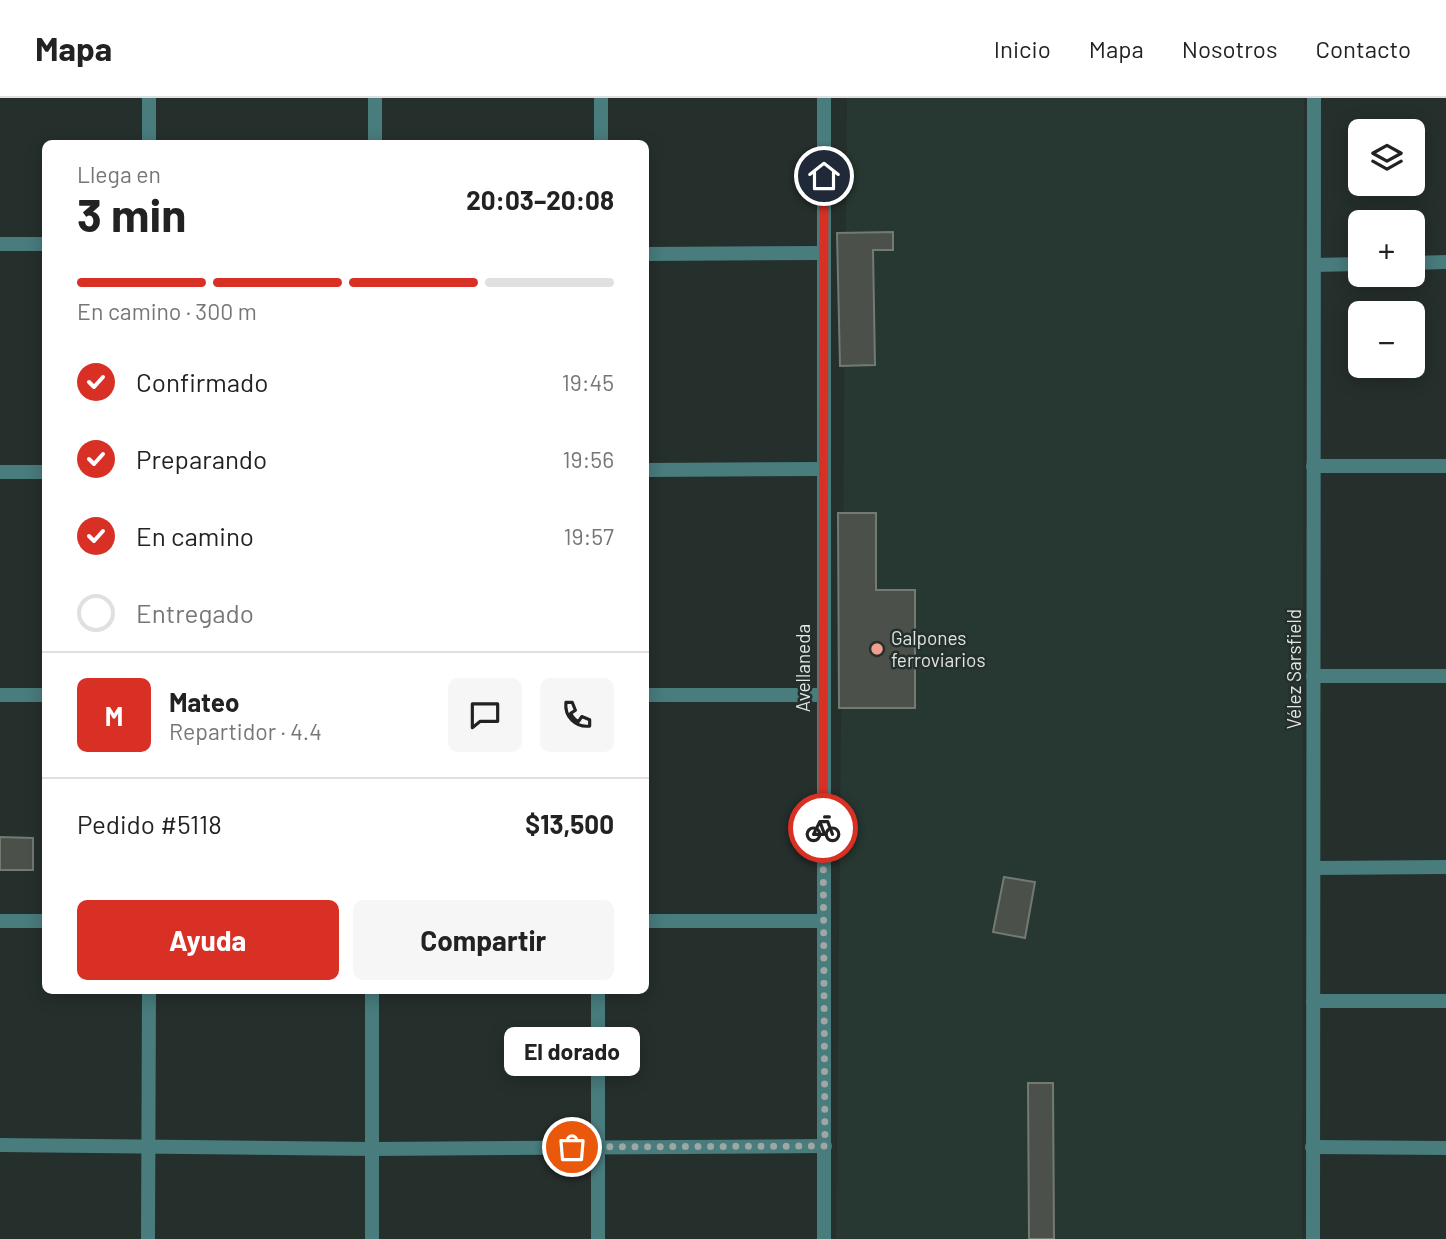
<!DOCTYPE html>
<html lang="es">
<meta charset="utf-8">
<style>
:root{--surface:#fff;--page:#f6f6f6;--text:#222;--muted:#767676;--line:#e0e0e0;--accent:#d93025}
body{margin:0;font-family:Barlow,sans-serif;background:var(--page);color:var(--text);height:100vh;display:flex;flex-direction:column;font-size:26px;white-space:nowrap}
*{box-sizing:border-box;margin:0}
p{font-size:23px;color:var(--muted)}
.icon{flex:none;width:38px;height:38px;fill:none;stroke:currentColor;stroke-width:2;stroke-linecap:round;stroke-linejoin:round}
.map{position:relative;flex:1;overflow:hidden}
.panel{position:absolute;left:42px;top:42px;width:607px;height:854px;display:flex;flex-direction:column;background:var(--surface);border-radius:10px;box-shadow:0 4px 18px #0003}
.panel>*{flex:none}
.tools{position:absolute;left:1348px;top:21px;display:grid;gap:14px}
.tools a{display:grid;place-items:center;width:77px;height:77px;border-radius:10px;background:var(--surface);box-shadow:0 4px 18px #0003;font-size:35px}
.pin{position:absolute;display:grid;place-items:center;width:60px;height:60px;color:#fff;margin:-30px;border:4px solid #fff;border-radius:50%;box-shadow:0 2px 7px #0007}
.courier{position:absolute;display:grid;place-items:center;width:70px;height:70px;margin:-35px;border:5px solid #d93025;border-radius:50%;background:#fff;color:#222;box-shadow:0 2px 9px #0007}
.bubble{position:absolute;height:49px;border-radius:10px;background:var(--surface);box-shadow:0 4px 18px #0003;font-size:23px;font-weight:700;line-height:49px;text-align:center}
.headline em{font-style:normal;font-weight:700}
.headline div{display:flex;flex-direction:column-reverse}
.headline{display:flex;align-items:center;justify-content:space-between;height:119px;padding:0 35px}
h1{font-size:46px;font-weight:700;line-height:52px}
.bar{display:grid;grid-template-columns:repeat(4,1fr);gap:10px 7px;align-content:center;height:84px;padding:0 35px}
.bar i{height:9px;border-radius:5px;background:var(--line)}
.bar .current{background:var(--accent)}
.bar p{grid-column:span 4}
.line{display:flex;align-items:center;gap:18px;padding:0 35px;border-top:2px solid var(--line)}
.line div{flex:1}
.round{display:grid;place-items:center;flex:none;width:74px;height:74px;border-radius:10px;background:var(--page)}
ol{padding:0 35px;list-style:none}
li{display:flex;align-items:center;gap:21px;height:77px}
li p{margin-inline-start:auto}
li .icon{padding:7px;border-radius:50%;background:var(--accent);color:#fff;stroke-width:4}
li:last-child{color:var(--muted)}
li i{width:38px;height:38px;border:4px solid var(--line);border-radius:50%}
.button{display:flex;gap:14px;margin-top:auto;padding:14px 35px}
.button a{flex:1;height:80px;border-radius:10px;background:var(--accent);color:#fff;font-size:28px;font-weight:700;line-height:80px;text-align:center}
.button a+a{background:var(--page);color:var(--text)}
header{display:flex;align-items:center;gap:42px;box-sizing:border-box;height:98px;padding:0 35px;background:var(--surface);border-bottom:2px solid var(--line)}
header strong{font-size:33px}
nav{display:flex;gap:38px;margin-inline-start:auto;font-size:24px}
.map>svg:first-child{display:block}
.built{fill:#263831}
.building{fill:#4b514a;stroke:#737a72;stroke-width:2}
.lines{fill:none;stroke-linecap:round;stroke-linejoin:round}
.minor{stroke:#487c7d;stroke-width:14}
.done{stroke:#9fa6a3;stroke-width:7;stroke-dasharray:0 12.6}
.route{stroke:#d93025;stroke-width:9}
.poi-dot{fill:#f59d8f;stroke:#252f2b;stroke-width:2.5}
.labels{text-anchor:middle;stroke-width:5;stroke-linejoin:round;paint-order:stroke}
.poi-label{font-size:19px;fill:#e0e6e3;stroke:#252f2b;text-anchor:start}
.street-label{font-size:19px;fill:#e0e6e3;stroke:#252f2b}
</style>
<header>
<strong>Mapa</strong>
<nav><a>Inicio</a><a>Mapa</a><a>Nosotros</a><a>Contacto</a></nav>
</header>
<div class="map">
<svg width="1446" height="1141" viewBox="0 0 1446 1141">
<rect width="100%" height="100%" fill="#252f2b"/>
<!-- built -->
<path class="built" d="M847,0H1304L1302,1141H836Z"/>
<!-- building -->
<g class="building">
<path d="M893,134V152H873L875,267L840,268L837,135Z"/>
<path d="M838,415H876V492H915V610H839Z"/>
<path d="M0,739L33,740V772H0Z"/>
<path d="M1004,779L1035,784L1025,840L993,834Z"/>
<path d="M1028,985H1053L1054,1141H1029Z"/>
</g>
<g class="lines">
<!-- minor -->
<g class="minor">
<path d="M149,0V46"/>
<path d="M375,46V0"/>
<path d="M601,46V0"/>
<path d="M0,146H46"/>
<path d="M646,156L824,155"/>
<path d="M1412,165L1446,164"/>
<path d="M1314,167L1360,166"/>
<path d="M1313,368H1446"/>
<path d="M646,372L823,371"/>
<path d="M0,374H46"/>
<path d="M1313,578H1446"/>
<path d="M0,597H46"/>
<path d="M646,597H822"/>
<path d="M1315,770L1446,769"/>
<path d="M0,823H46"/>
<path d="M646,823H823"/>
<path d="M1313,903H1446"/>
<path d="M0,1047L372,1051L825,1048"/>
<path d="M1312,1049L1446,1050"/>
<path d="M148,1141L149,892"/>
<path d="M372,1141V892"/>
<path d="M598,1141V892"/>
<path d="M824,1141V0"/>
<path d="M1313,1141L1314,0"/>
</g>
</g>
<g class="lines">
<!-- done -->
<path class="done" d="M572,1049L825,1048L823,730"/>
<!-- route -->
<path class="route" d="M823,730L824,78"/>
</g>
<!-- markers -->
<circle class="poi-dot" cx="877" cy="551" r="7"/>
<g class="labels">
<!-- poi labels -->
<g class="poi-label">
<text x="891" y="547">Galpones<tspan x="891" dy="22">ferroviarios</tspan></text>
</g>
<!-- street labels -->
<g class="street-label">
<text transform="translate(803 570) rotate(-90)" y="7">Avellaneda</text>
<text transform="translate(1294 571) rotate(-90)" y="7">Vélez Sarsfield</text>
</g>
</g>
</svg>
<div class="tools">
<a><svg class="icon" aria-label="layers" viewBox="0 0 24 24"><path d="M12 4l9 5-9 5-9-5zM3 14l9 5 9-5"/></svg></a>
<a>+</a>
<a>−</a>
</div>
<div class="pin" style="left:572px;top:1049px;background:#ea580c"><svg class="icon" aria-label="bag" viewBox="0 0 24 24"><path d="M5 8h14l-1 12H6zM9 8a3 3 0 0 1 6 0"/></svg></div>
<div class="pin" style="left:824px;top:78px;background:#1f2937"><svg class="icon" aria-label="home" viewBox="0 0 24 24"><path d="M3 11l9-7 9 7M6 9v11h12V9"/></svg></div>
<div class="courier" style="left:823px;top:730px"><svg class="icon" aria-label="bike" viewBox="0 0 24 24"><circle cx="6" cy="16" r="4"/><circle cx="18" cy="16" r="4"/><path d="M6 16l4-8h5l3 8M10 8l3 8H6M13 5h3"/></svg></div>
<div class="bubble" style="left:504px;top:929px;width:136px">El dorado</div>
<section class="panel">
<div class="headline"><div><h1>3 min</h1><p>Llega en</p></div><em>20:03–20:08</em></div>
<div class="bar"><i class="current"></i><i class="current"></i><i class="current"></i><i></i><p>En camino · 300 m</p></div>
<ol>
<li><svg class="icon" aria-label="check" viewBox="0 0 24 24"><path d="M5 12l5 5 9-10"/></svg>Confirmado<p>19:45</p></li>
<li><svg class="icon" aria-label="check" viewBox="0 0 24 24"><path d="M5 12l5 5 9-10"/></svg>Preparando<p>19:56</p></li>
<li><svg class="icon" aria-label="check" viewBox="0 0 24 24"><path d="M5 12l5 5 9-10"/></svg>En camino<p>19:57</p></li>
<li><i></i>Entregado</li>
</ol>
<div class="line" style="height:126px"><b class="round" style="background:var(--accent);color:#fff">M</b><div><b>Mateo</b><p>Repartidor · 4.4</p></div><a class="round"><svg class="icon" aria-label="chat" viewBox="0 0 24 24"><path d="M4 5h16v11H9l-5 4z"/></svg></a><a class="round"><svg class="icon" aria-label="phone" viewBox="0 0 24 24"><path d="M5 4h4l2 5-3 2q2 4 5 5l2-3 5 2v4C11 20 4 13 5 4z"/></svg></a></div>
<div class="line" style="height:91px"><div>Pedido #5118</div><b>$13,500</b></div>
<div class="button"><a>Ayuda</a><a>Compartir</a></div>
</section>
</div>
